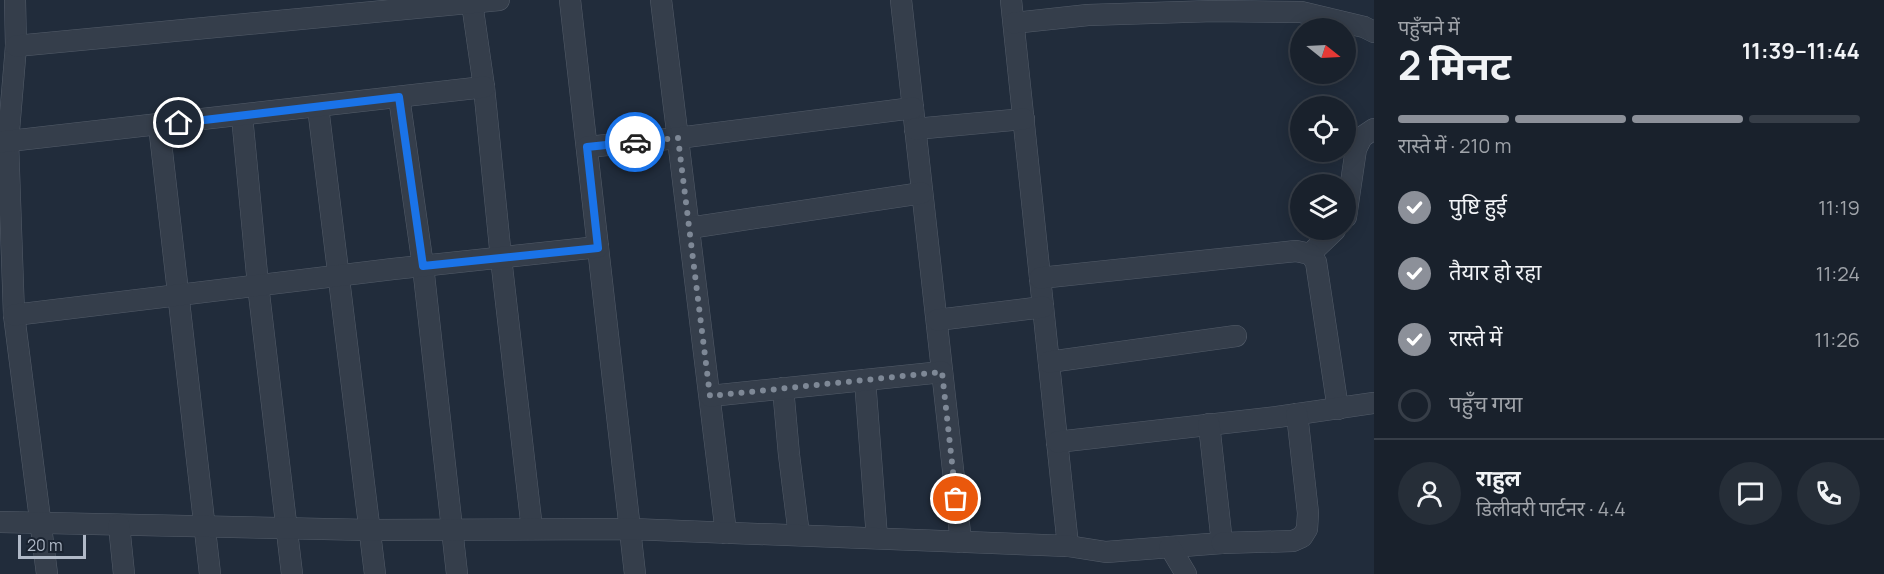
<!DOCTYPE html>
<html lang="hi">
<meta charset="utf-8">
<style>
:root{--surface:#19212c;--page:#262e38;--text:#f1f3f6;--muted:#9fa3a9;--line:#373e48;--accent:#8c9099}
body{margin:0;font-family:Manrope,"Noto Sans Devanagari",sans-serif;background:var(--page);color:var(--text);height:100vh;display:flex;flex-direction:column;font-size:22px;white-space:nowrap}
*{box-sizing:border-box;margin:0}
p{font-size:20px;color:var(--muted)}
.icon{flex:none;width:33px;height:33px;fill:none;stroke:currentColor;stroke-width:2;stroke-linecap:round;stroke-linejoin:round}
.map{position:relative;flex:1;overflow:hidden}
.side{display:flex;flex-direction:column;background:var(--surface);width:510px}
.side>*{flex:none}
.needle{width:39px;rotate:108deg}
.controls{position:absolute;left:1290px;top:18px;display:grid;gap:12px}
.controls a{display:grid;place-items:center;width:66px;height:66px;border-radius:50%;background:var(--surface);box-shadow:0 3px 15px #0003,0 0 0 2px var(--line);font-size:30px}
.scale{position:absolute;left:18px;bottom:15px;width:68px;box-sizing:border-box;padding-left:6px;border:3px solid #b0b9c7;border-top:0;font-size:16px;line-height:21px;white-space:nowrap;color:#b0b9c7;-webkit-text-stroke:4px #1a2330;paint-order:stroke}
.pin{position:absolute;display:grid;place-items:center;width:51px;height:51px;color:#fff;margin:-26px;border:3px solid #fff;border-radius:50%;box-shadow:0 2px 6px #0007}
.courier{position:absolute;display:grid;place-items:center;width:60px;height:60px;margin:-30px;border:4px solid #1a73e8;border-radius:50%;background:#fff;color:#222;box-shadow:0 2px 8px #0007}
.headline em{font-style:normal;font-weight:700}
.headline div{display:flex;flex-direction:column-reverse}
.headline{display:flex;align-items:center;justify-content:space-between;height:102px;padding:0 24px}
h1{font-size:39px;font-weight:700;line-height:45px}
.bar{display:grid;grid-template-columns:repeat(4,1fr);gap:9px 6px;align-content:center;height:72px;padding:0 24px}
.bar i{height:8px;border-radius:4px;background:var(--line)}
.bar .on{background:var(--accent)}
.bar p{grid-column:span 4}
.line{display:flex;align-items:center;gap:15px;padding:0 24px;border-top:2px solid var(--line)}
.line div{flex:1}
.round{display:grid;place-items:center;flex:none;width:63px;height:63px;border-radius:32px;background:var(--page)}
ol{padding:0 24px;list-style:none}
li{display:flex;align-items:center;gap:18px;height:66px}
li p{margin-inline-start:auto}
li .icon{padding:6px;border-radius:50%;background:var(--accent);color:#fff;stroke-width:4}
li:last-child{color:var(--muted)}
li i{width:33px;height:33px;border:3px solid var(--line);border-radius:50%}
main{display:flex;flex:1;min-height:0}
.map>svg:first-child{display:block}
.lines{fill:none;stroke-linecap:round;stroke-linejoin:round}
.street-casing{stroke:#535c69;stroke-width:22}
.street{stroke:#353e4b;stroke-width:21}
.done{stroke:#7e8896;stroke-width:6;stroke-dasharray:0 10.8}
.route{stroke:#1a73e8;stroke-width:8}
</style>
<main>
<div class="map">
<svg width="1374" height="574" viewBox="0 0 1374 574">
<rect width="100%" height="100%" fill="#212c3b"/>
<g class="lines">
<defs>
<g id="street">
<path d="M15,0L16,46L8,142L14,315L47,574"/>
<path d="M570,0L635,574"/>
<path d="M661,0L726,533"/>
<path d="M901,0L961,542"/>
<path d="M1011,0L1068,546"/>
<path d="M472,3L484,87L501,258L532,529"/>
<path d="M1014,23L1088,15L1214,11L1301,12L1364,27L1374,32"/>
<path d="M16,46L499,0"/>
<path d="M399,97L423,266L457,574"/>
<path d="M318,107L375,574"/>
<path d="M242,116L258,285L292,574"/>
<path d="M159,125L210,574"/>
<path d="M915,129L1024,119"/>
<path d="M0,142L484,87"/>
<path d="M587,147L678,138L913,108"/>
<path d="M1346,217L1356,149L1362,137L1374,129"/>
<path d="M689,228L922,193"/>
<path d="M1310,254L1335,230"/>
<path d="M1040,278L1296,251L1310,254L1316,262L1338,409"/>
<path d="M14,315L393,269L598,247"/>
<path d="M937,320L1043,307"/>
<path d="M1049,362L1236,336"/>
<path d="M865,380L877,538"/>
<path d="M783,388L789,455L799,535"/>
<path d="M710,396L942,372"/>
<path d="M1057,442L1277,417L1374,403"/>
<path d="M0,522L370,530L631,529L1068,546L1106,552L1222,543L1209,424"/>
<path d="M119,525L124,574"/>
<path d="M1222,543L1293,541L1302,537L1307,529L1308,513L1297,414"/>
<path d="M1170,547L1186,574"/>
</g>
</defs>
<!-- street casing -->
<use href="#street" class="street-casing"/>
<!-- street -->
<use href="#street" class="street"/>
</g>
<g class="lines">
<!-- done -->
<path class="done" d="M635,142L678,138L710,396L942,372L956,499"/>
<!-- route -->
<path class="route" d="M179,123L399,97L423,266L598,248L587,147L635,142"/>
</g>
</svg>
<div class="controls">
<a><svg class="needle" viewBox="-14 -14 28 28"><path d="M0-13l5 13h-10z" fill="#e53935"/><path d="M0 13l5-13h-10z" fill="#9fa3a9"/></svg></a>
<a><svg class="icon" aria-label="locate" viewBox="0 0 24 24"><circle cx="12" cy="12" r="6"/><path d="M12 2v4M12 18v4M2 12h4M18 12h4"/></svg></a>
<a><svg class="icon" aria-label="layers" viewBox="0 0 24 24"><path d="M12 4l9 5-9 5-9-5zM3 14l9 5 9-5"/></svg></a>
</div>
<div class="scale">20 m</div>
<div class="pin" style="left:956px;top:499px;background:#ea580c"><svg class="icon" aria-label="bag" viewBox="0 0 24 24"><path d="M5 8h14l-1 12H6zM9 8a3 3 0 0 1 6 0"/></svg></div>
<div class="pin" style="left:179px;top:123px;background:#1f2937"><svg class="icon" aria-label="home" viewBox="0 0 24 24"><path d="M3 11l9-7 9 7M6 9v11h12V9"/></svg></div>
<div class="courier" style="left:635px;top:142px"><svg class="icon" aria-label="car" viewBox="0 0 24 24"><path d="M5 17H2v-5l4-1 3-4h7l3 4 3 1v5h-3M9 17h6M6 11h13"/><circle cx="7" cy="17" r="2"/><circle cx="17" cy="17" r="2"/></svg></div>
</div>
<section class="side">
<div class="headline"><div><h1>2 मिनट</h1><p>पहुँचने में</p></div><em>11:39–11:44</em></div>
<div class="bar"><i class="on"></i><i class="on"></i><i class="on"></i><i></i><p>रास्ते में · 210 m</p></div>
<ol>
<li><svg class="icon" aria-label="check" viewBox="0 0 24 24"><path d="M5 12l5 5 9-10"/></svg>पुष्टि हुई<p>11:19</p></li>
<li><svg class="icon" aria-label="check" viewBox="0 0 24 24"><path d="M5 12l5 5 9-10"/></svg>तैयार हो रहा<p>11:24</p></li>
<li><svg class="icon" aria-label="check" viewBox="0 0 24 24"><path d="M5 12l5 5 9-10"/></svg>रास्ते में<p>11:26</p></li>
<li><i></i>पहुँच गया</li>
</ol>
<div class="line" style="height:108px"><a class="round"><svg class="icon" aria-label="person" viewBox="0 0 24 24"><circle cx="12" cy="8" r="4"/><path d="M4 21q1-7 8-7t8 7"/></svg></a><div><b>राहुल</b><p>डिलीवरी पार्टनर · 4.4</p></div><a class="round"><svg class="icon" aria-label="chat" viewBox="0 0 24 24"><path d="M4 5h16v11H9l-5 4z"/></svg></a><a class="round"><svg class="icon" aria-label="phone" viewBox="0 0 24 24"><path d="M5 4h4l2 5-3 2q2 4 5 5l2-3 5 2v4C11 20 4 13 5 4z"/></svg></a></div>
</section>
</main>
